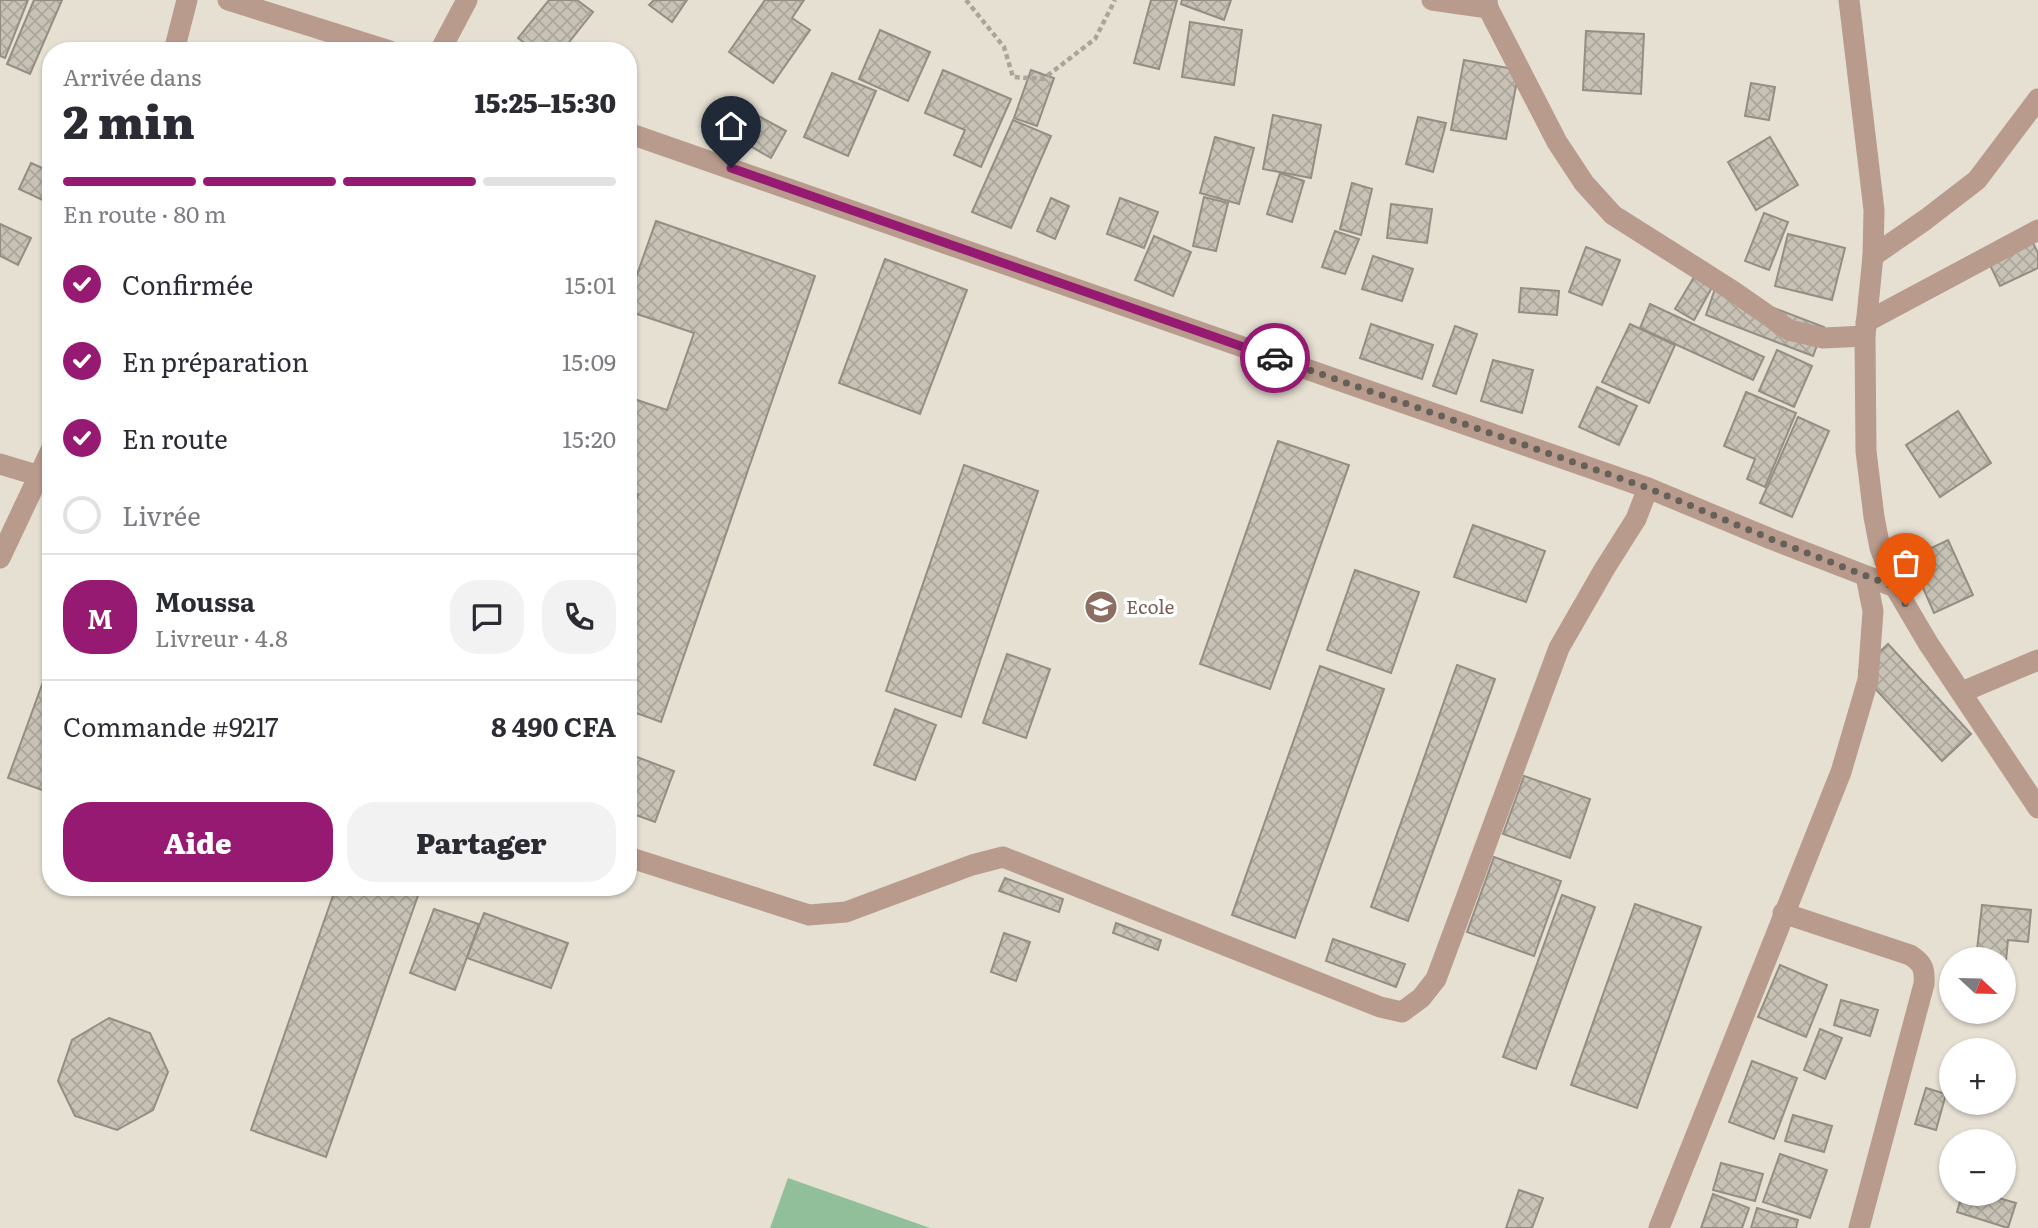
<!DOCTYPE html>
<html lang="fr">
<meta charset="utf-8">
<style>
:root{--surface:#fff;--page:#f2f2f3;--text:#2b2b33;--muted:#7c7c81;--line:#e1e1e2;--accent:#971a72}
body{margin:0;font-family:Literata,serif;background:var(--page);color:var(--text);height:100vh;display:flex;flex-direction:column;font-size:26px;white-space:nowrap}
*{box-sizing:border-box;margin:0}
p{font-size:23px;color:var(--muted)}
.icon{flex:none;width:38px;height:38px;fill:none;stroke:currentColor;stroke-width:2;stroke-linecap:round;stroke-linejoin:round}
.map{position:relative;flex:1;overflow:hidden}
.details{position:absolute;left:42px;top:42px;width:595px;height:854px;display:flex;flex-direction:column;background:var(--surface);border-radius:28px;box-shadow:0 2px 5px #0004}
.details>*{flex:none}
.needle{width:46px;rotate:112deg}
.tools{position:absolute;left:1939px;top:947px;display:grid;gap:14px}
.tools a{display:grid;place-items:center;width:77px;height:77px;border-radius:50%;background:var(--surface);box-shadow:0 2px 5px #0004;font-size:35px}
.pin{position:absolute;display:grid;place-items:center;width:60px;height:60px;color:#fff;margin:-72px -30px;border-radius:50% 50% 50% 0;rotate:-45deg;box-shadow:0 0 7px #0007}
.pin .icon{rotate:45deg}
.courier{position:absolute;display:grid;place-items:center;width:70px;height:70px;margin:-35px;border:5px solid #971a72;border-radius:50%;background:#fff;color:#222;box-shadow:0 2px 9px #0007}
.head em{font-style:normal;font-weight:800}
.head div{display:flex;flex-direction:column-reverse}
.head{display:flex;align-items:center;justify-content:space-between;height:119px;padding:0 21px}
h1{font-size:46px;font-weight:800;line-height:52px}
.bar{display:grid;grid-template-columns:repeat(4,1fr);gap:10px 7px;align-content:center;height:84px;padding:0 21px}
.bar i{height:9px;border-radius:5px;background:var(--line)}
.bar .selected{background:var(--accent)}
.bar p{grid-column:span 4}
.line{display:flex;align-items:center;gap:18px;padding:0 21px;border-top:2px solid var(--line)}
.line div{flex:1}
.round{display:grid;place-items:center;flex:none;width:74px;height:74px;border-radius:28px;background:var(--page)}
ol{padding:0 21px;list-style:none}
li{display:flex;align-items:center;gap:21px;height:77px}
li p{margin-inline-start:auto}
li .icon{padding:7px;border-radius:50%;background:var(--accent);color:#fff;stroke-width:4}
li:last-child{color:var(--muted)}
li i{width:38px;height:38px;border:4px solid var(--line);border-radius:50%}
.action{display:flex;gap:14px;margin-top:auto;padding:14px 21px}
.action a{flex:1;height:80px;border-radius:28px;background:var(--accent);color:#fff;font-size:28px;font-weight:800;line-height:80px;text-align:center}
.action a+a{background:var(--page);color:var(--text)}
.map>svg:first-child{display:block}
.park{fill:#91bf9a}
.building{fill:url(#building-cross-hatch);stroke:#948e82;stroke-width:2}
.lines{fill:none;stroke-linecap:round;stroke-linejoin:round}
.path{stroke:#a9a59a;stroke-width:4.5;stroke-dasharray:5 3.5;stroke-linecap:butt}
.minor{stroke:#b89b8c;stroke-width:21}
.done{stroke:#656159;stroke-width:7;stroke-dasharray:0 12.6}
.route{stroke:#971a72;stroke-width:9}
.labels{text-anchor:middle;stroke-width:7;stroke-linejoin:round;paint-order:stroke}
.education-label{font-size:19px;fill:#785e54;stroke:#fff;text-anchor:start}
</style>
<div class="map">
<svg width="2038" height="1228" viewBox="0 0 2038 1228">
<defs>
<pattern id="building-cross-hatch" width="8" height="8" patternUnits="userSpaceOnUse" patternTransform="scale(1.75)"><rect width="8" height="8" fill="#c7c2b5"/><path d="M0 0l8 8M0 8l8-8" fill="none" stroke="#aaa69b"/></pattern>
</defs>
<rect width="100%" height="100%" fill="#e6e0d3"/>
<!-- park -->
<path class="park" d="M788,1178L930,1228H770Z"/>
<!-- building -->
<g class="building">
<path d="M0,0H28L5,58L0,56Z"/>
<path d="M34,0H62L30,74L7,64Z"/>
<path d="M549,0H577L593,12L562,51H535L518,38Z"/>
<path d="M654,0H687L672,22L649,5Z"/>
<path d="M765,0H804L792,18L810,30L773,83L729,52Z"/>
<path d="M1151,0H1177L1159,69L1134,63Z"/>
<path d="M1182,0H1231L1224,20L1181,4Z"/>
<path d="M1190,22L1242,30L1234,85L1182,77Z"/>
<path d="M880,30L930,52L908,101L859,79Z"/>
<path d="M1586,31L1644,34L1641,94L1583,90Z"/>
<path d="M1464,60L1519,70L1506,139L1451,130Z"/>
<path d="M943,70L1011,99L981,167L954,155L965,130L925,113Z"/>
<path d="M1031,70L1054,78L1037,126L1014,118Z"/>
<path d="M832,73L876,91L848,156L804,137Z"/>
<path d="M1751,83L1775,87L1769,120L1745,116Z"/>
<path d="M746,109L786,131L771,158L731,135Z"/>
<path d="M1273,115L1321,125L1311,178L1263,169Z"/>
<path d="M1418,117L1446,123L1433,172L1406,164Z"/>
<path d="M1013,120L1051,136L1011,228L972,212Z"/>
<path d="M1215,137L1254,148L1239,204L1200,193Z"/>
<path d="M1770,137L1798,185L1756,210L1728,162Z"/>
<path d="M31,163L51,172V204L19,189Z"/>
<path d="M1280,173L1304,181L1292,222L1267,214Z"/>
<path d="M1352,183L1372,189L1361,235L1340,229Z"/>
<path d="M1204,197L1228,203L1216,251L1193,246Z"/>
<path d="M1051,198L1069,206L1055,239L1037,231Z"/>
<path d="M1120,198L1158,212L1144,248L1107,234Z"/>
<path d="M1391,204L1432,209L1427,243L1387,238Z"/>
<path d="M1764,213L1788,222L1769,270L1745,261Z"/>
<path d="M656,221L815,276L661,722L628,710V522L638,494L628,490V397L667,410L694,333L628,311V300Z"/>
<path d="M0,224L31,238L18,265L0,256Z"/>
<path d="M1335,231L1359,239L1345,274L1322,267Z"/>
<path d="M1788,234L1845,248L1832,300L1775,286Z"/>
<path d="M1154,236L1191,252L1173,296L1135,280Z"/>
<path d="M2033,243L2038,253V268L2000,286L1990,265Z"/>
<path d="M1586,247L1620,260L1602,305L1569,292Z"/>
<path d="M1373,256L1413,269L1402,301L1362,289Z"/>
<path d="M885,259L967,290L920,414L839,383Z"/>
<path d="M1697,272L1715,282L1694,320L1675,309Z"/>
<path d="M1716,286L1824,327L1813,356L1706,315Z"/>
<path d="M1521,288L1559,291L1557,315L1519,312Z"/>
<path d="M1650,304L1764,357L1753,380L1640,328Z"/>
<path d="M1371,324L1433,345L1422,379L1360,358Z"/>
<path d="M1630,324L1675,345L1649,403L1602,382Z"/>
<path d="M1455,326L1477,334L1456,394L1433,386Z"/>
<path d="M1777,350L1812,366L1794,407L1759,391Z"/>
<path d="M1493,360L1533,370L1522,413L1481,401Z"/>
<path d="M1597,387L1637,406L1619,445L1579,427Z"/>
<path d="M1746,392L1796,413L1765,487L1747,479L1755,459L1724,446Z"/>
<path d="M1958,411L1991,463L1940,497L1906,445Z"/>
<path d="M1798,417L1829,431L1792,517L1760,503Z"/>
<path d="M1278,441L1349,465L1270,689L1200,664Z"/>
<path d="M964,465L1038,491L961,717L886,691Z"/>
<path d="M1473,525L1545,551L1526,602L1454,577Z"/>
<path d="M1948,540L1973,595L1934,613L1910,558Z"/>
<path d="M1355,570L1419,592L1391,673L1327,650Z"/>
<path d="M1888,644L1971,734L1942,761L1859,671Z"/>
<path d="M1007,654L1050,669L1026,738L983,723Z"/>
<path d="M51,660V793L8,778Z"/>
<path d="M1457,665L1495,679L1408,921L1371,907Z"/>
<path d="M1320,666L1384,689L1295,938L1232,915Z"/>
<path d="M895,709L936,725L915,780L874,765Z"/>
<path d="M629,754L674,771L655,822L628,812Z"/>
<path d="M1524,776L1590,799L1570,858L1503,834Z"/>
<path d="M1494,857L1561,881L1534,956L1467,932Z"/>
<path d="M1005,878L1063,899L1059,912L999,891Z"/>
<path d="M336,887H421L326,1157L251,1130Z"/>
<path d="M1562,895L1595,907L1536,1069L1503,1057Z"/>
<path d="M1635,904L1701,927L1637,1108L1571,1085Z"/>
<path d="M1982,905L2031,910L2028,942L2008,940L2004,981V959H1976Z"/>
<path d="M434,909L479,924L455,990L410,973Z"/>
<path d="M484,913L568,943L551,988L467,958Z"/>
<path d="M1116,923L1161,940L1158,950L1113,933Z"/>
<path d="M1004,933L1030,942L1016,981L991,972Z"/>
<path d="M1333,939L1405,964L1396,987L1326,961Z"/>
<path d="M1780,965L1827,985L1806,1037L1758,1017Z"/>
<path d="M1841,1000L1878,1010L1870,1036L1834,1025Z"/>
<path d="M109,1018L150,1033L168,1072L153,1110L117,1130L75,1116L58,1081L72,1040Z"/>
<path d="M1820,1029L1842,1038L1825,1079L1804,1070Z"/>
<path d="M1752,1061L1797,1078L1774,1139L1729,1122Z"/>
<path d="M1926,1088L1946,1094L1936,1130L1915,1124Z"/>
<path d="M1793,1115L1832,1126L1824,1152L1785,1141Z"/>
<path d="M1780,1154L1827,1170L1810,1218L1763,1202Z"/>
<path d="M1721,1163L1763,1174L1755,1201L1713,1190Z"/>
<path d="M1519,1190L1543,1198L1532,1228H1506Z"/>
<path d="M1713,1194L1749,1208L1742,1228H1701Z"/>
<path d="M1962,1194H1984L2016,1203L2008,1228L1957,1212Z"/>
<path d="M1757,1208L1798,1220L1796,1228H1751Z"/>
</g>
<g class="lines">
<!-- path -->
<path class="path" d="M966,0L1004,47L1013,77L1043,79L1095,39L1115,0"/>
<!-- minor -->
<g class="minor">
<path d="M228,0L390,51"/>
<path d="M1432,0L1488,8"/>
<path d="M1487,0L1488,8L1557,142L1584,183L1613,215L1733,291L1789,330L1823,338L1865,336"/>
<path d="M1849,0L1874,210L1873,256L1865,336L1866,451L1874,517L1880,548L1895,587L1928,643L2038,808"/>
<path d="M174,51L187,0"/>
<path d="M440,51L467,0"/>
<path d="M628,133L1648,488L1771,539L1895,587"/>
<path d="M1873,256L1925,220L1977,180L2038,99"/>
<path d="M1866,322L2038,230"/>
<path d="M0,464L40,476"/>
<path d="M0,558L51,450"/>
<path d="M1962,692L2038,660"/>
<path d="M628,857L809,915L846,912L972,865L1003,857L1380,1007L1402,1012L1421,998L1436,979L1559,648L1605,568L1636,519L1648,488"/>
<path d="M1783,913L1910,955C1923,963 1925,969 1924,984L1859,1228"/>
<path d="M1659,1228L1841,772L1868,680L1873,611L1866,576"/>
</g>
</g>
<g class="lines">
<!-- done -->
<path class="done" d="M1275,358L1648,488L1771,539L1895,587L1906,605"/>
<!-- route -->
<path class="route" d="M731,168L1275,358"/>
</g>
<!-- icons -->
<defs>
<symbol id="school-disc" viewBox="-11 -11 22 22"><circle r="9.5" fill="#8d6e63" stroke="#fff"/><path d="M0-5L7-2L0 1L-7-2ZM-4 1L0 2.5L4 1V4Q0 6-4 4Z" fill="#fff"/></symbol>
</defs>
<g fill-rule="evenodd">
<use href="#school-disc" x="1082" y="588" width="38" height="38"/>
</g>
<g class="labels">
<!-- education labels -->
<g class="education-label">
<text x="1126" y="614">Ecole</text>
</g>
</g>
</svg>
<div class="tools">
<a><svg class="needle" viewBox="-14 -14 28 28"><path d="M0-13l5 13h-10z" fill="#e53935"/><path d="M0 13l5-13h-10z" fill="#7c7c81"/></svg></a>
<a>+</a>
<a>−</a>
</div>
<div class="pin" style="left:1906px;top:605px;background:#ea580c"><svg class="icon" aria-label="bag" viewBox="0 0 24 24"><path d="M5 8h14l-1 12H6zM9 8a3 3 0 0 1 6 0"/></svg></div>
<div class="pin" style="left:731px;top:168px;background:#1f2937"><svg class="icon" aria-label="home" viewBox="0 0 24 24"><path d="M3 11l9-7 9 7M6 9v11h12V9"/></svg></div>
<div class="courier" style="left:1275px;top:358px"><svg class="icon" aria-label="car" viewBox="0 0 24 24"><path d="M5 17H2v-5l4-1 3-4h7l3 4 3 1v5h-3M9 17h6M6 11h13"/><circle cx="7" cy="17" r="2"/><circle cx="17" cy="17" r="2"/></svg></div>
<section class="details">
<div class="head"><div><h1>2 min</h1><p>Arrivée dans</p></div><em>15:25–15:30</em></div>
<div class="bar"><i class="selected"></i><i class="selected"></i><i class="selected"></i><i></i><p>En route · 80 m</p></div>
<ol>
<li><svg class="icon" aria-label="check" viewBox="0 0 24 24"><path d="M5 12l5 5 9-10"/></svg>Confirmée<p>15:01</p></li>
<li><svg class="icon" aria-label="check" viewBox="0 0 24 24"><path d="M5 12l5 5 9-10"/></svg>En préparation<p>15:09</p></li>
<li><svg class="icon" aria-label="check" viewBox="0 0 24 24"><path d="M5 12l5 5 9-10"/></svg>En route<p>15:20</p></li>
<li><i></i>Livrée</li>
</ol>
<div class="line" style="height:126px"><b class="round" style="background:var(--accent);color:#fff">M</b><div><b>Moussa</b><p>Livreur · 4.8</p></div><a class="round"><svg class="icon" aria-label="chat" viewBox="0 0 24 24"><path d="M4 5h16v11H9l-5 4z"/></svg></a><a class="round"><svg class="icon" aria-label="phone" viewBox="0 0 24 24"><path d="M5 4h4l2 5-3 2q2 4 5 5l2-3 5 2v4C11 20 4 13 5 4z"/></svg></a></div>
<div class="line" style="height:91px"><div>Commande #9217</div><b>8 490 CFA</b></div>
<div class="action"><a>Aide</a><a>Partager</a></div>
</section>
</div>
